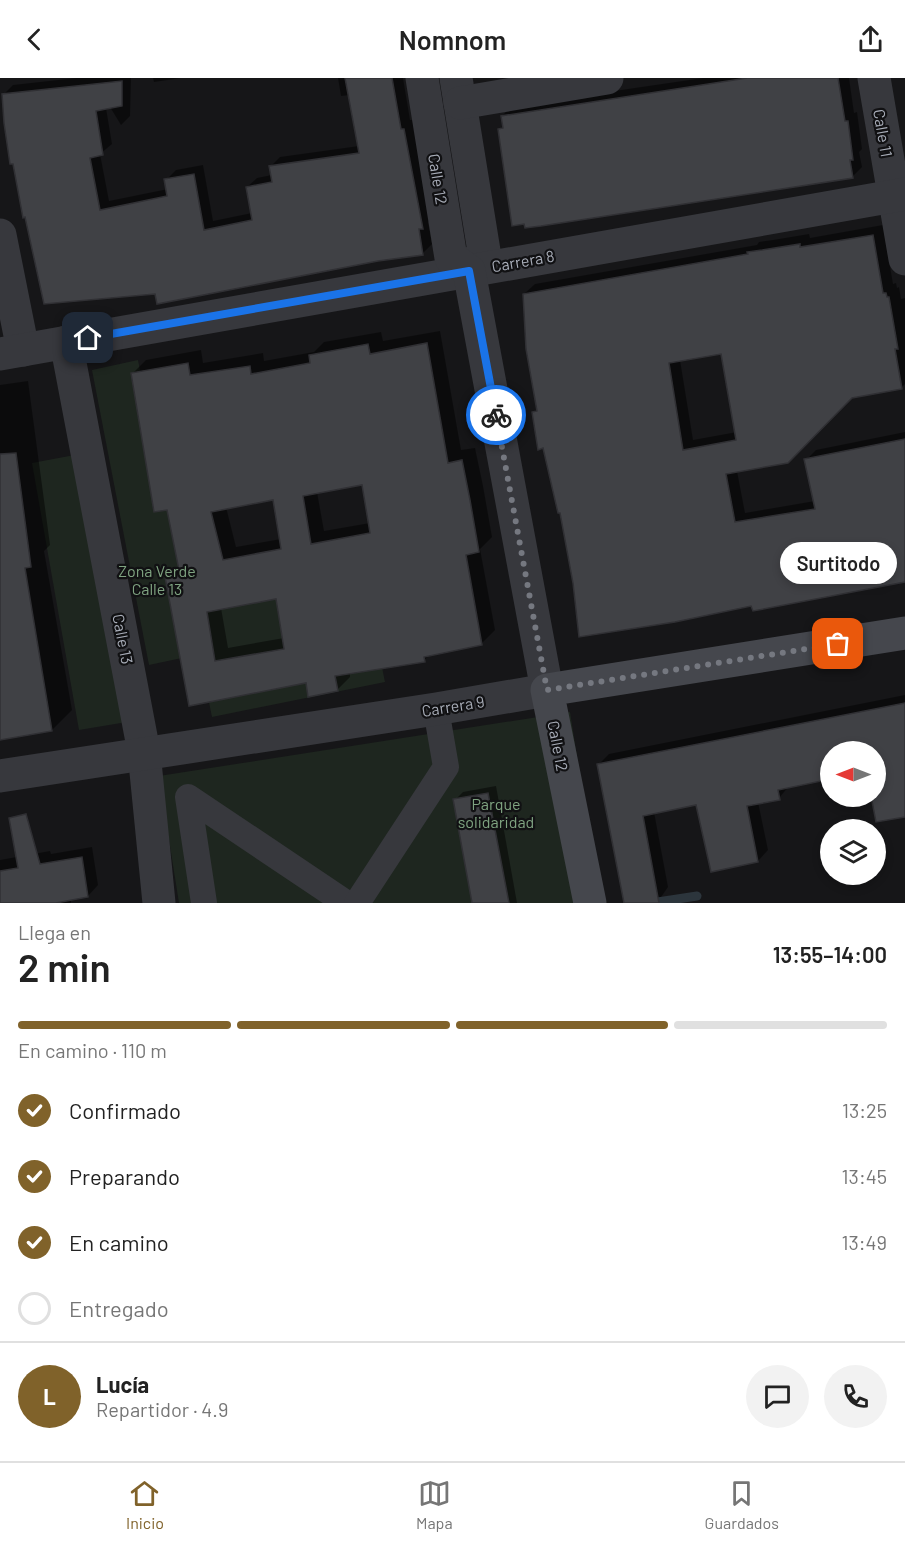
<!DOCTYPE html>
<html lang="es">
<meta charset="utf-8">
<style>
:root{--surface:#fff;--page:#f2f2f2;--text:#222;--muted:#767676;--line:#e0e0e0;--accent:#80622a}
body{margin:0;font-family:Barlow,sans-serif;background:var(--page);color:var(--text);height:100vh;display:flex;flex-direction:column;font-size:22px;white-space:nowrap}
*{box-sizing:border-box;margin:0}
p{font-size:20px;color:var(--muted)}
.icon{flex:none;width:33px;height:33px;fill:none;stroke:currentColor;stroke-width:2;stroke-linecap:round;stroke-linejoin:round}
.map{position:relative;height:825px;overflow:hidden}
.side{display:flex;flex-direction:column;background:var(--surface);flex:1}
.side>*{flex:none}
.needle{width:39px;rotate:270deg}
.buttons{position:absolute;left:820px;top:663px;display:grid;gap:12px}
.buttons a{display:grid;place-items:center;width:66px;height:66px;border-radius:50%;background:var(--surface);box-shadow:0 3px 9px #0003;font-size:30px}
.pin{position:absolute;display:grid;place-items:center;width:51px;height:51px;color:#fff;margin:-26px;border-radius:12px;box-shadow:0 3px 9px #0006}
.courier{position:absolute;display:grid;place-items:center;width:60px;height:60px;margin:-30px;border:4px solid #1a73e8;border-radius:50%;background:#fff;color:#222;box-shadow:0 2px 8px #0007}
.bubble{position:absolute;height:42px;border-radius:21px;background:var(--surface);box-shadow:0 3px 9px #0003;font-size:20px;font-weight:600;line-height:42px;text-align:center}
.head em{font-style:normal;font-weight:600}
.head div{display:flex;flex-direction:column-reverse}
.head{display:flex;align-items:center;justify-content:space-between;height:102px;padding:0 18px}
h1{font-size:39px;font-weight:600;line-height:45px}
.bar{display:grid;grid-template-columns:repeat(4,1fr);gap:9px 6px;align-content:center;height:72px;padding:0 18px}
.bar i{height:8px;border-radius:4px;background:var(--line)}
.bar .selected{background:var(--accent)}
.bar p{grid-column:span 4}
.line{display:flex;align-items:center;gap:15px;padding:0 18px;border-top:2px solid var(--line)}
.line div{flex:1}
.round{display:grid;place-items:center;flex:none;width:63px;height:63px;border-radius:32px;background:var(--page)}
ol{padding:0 18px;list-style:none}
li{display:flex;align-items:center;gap:18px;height:66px}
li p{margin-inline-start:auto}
li .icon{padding:6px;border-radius:50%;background:var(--accent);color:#fff;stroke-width:4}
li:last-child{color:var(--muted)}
li i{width:33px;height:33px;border:3px solid var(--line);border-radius:50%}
header{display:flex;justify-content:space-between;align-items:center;height:78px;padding:0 18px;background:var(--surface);font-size:27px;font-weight:600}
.tabs{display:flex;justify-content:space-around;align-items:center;height:84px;border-top:2px solid var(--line);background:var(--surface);font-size:16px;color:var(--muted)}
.tabs a{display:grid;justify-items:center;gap:3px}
.tabs .selected{color:var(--accent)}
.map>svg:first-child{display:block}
.green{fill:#1e261f}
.shadow{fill:#0007;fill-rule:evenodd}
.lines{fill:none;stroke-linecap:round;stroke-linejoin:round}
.stream{stroke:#2c353c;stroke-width:9}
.building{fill:#404145;stroke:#303034;stroke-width:1.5;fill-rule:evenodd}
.pedestrian{stroke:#37383d;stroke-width:26}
.minor{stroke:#37383d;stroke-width:33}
.secondary{stroke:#45474d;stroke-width:33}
.done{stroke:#757880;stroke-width:6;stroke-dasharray:0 10.8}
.route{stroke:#1a73e8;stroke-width:8}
.labels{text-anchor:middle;stroke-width:4.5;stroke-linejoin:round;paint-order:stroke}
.street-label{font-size:16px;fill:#a8adb8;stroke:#111113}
.park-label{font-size:16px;fill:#7fa381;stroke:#111113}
</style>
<header><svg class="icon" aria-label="back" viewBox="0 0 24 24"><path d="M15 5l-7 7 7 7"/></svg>Nomnom<svg class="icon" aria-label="share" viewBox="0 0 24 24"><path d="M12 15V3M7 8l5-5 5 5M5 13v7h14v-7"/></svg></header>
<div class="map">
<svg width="905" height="825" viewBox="0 0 905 825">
<rect width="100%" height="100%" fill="#161618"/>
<!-- green -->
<g class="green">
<path d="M138,282L196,577L149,587L92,292Z"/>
<path d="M80,376L127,644L79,652L32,385Z"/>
<path d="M364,501L385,604L212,639L191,535Z"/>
<path d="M570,634L600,825H179L159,698Z"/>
</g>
<!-- shadow -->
<g class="shadow">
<path d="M76,0H131L130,38L121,47L110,29L106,30L112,66L100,76L109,123L168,111L166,102L176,92L203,87L213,143L252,135L247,109L257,100L272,97L271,88L280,79L359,68L350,17L341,18L338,0H403L410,42H414L432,140L428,144L432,166L422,176L156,215L4,16L13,7Z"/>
<path d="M153,0H181L154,4Z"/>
<path d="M703,0H849L854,35L857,34L862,71L859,74L862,89L852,99L500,51L504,47L502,38L512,28Z"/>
<path d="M883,147L893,206L896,205L897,210L899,209L901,221L905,220V306L901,310L852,319L737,393L745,435L815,423L806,382L816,372L905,354V502L571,482L545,369L534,334L538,330L524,216L535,206L757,167L759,164L773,162L809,156L810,160ZM722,274L737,354L693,362L680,282Z"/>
<path d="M440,253L461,372L475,370L483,408L492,459L480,471L495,552L481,566L430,577L424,582L350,594V599L337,612L307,603L190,626L167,500L180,487L169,430L132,296L146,282L201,272L203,285L263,275L264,283L314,274L324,264L381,254L383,263ZM363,405L370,445L324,453L317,414ZM275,421L281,461L236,469L226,429ZM277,519L284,560L228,570L221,530Z"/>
<path d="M28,303L50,467L44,473L72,632L52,652L0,661V307Z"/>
<path d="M905,617V737L876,718V674H831V700L789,708L779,720L758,724L768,772L758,783L697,725L654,734L668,809L657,825H626L598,687L609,676Z"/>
<path d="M496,708L517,825H474L455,722L463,714Z"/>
<path d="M92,769L98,807L88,818L71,821V825H0V782L50,773L51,776Z"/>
</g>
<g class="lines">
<!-- stream -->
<path class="stream" d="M651,825L697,818"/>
</g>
<!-- building -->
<g class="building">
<path d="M345,0H392L401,51H404L423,151H419L423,177L378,183L157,226L155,216L44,226L25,139L23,140L13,86H10L4,45L2,16L122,3V28L96,33L103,77L90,80L100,132L167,118L164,101L194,96L204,152L252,142L246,109L272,104L269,88L359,75Z"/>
<path d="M747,0H838L845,43H848L853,82H850L853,100L541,148L525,150L524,146L512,148L498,51L503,50L501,38Z"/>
<path d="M873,157L883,215H886L887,219H889L898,271H895L902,311L852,320L788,385L726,396L735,444L815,431L804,381L905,361V504L753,533L751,528L675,544L579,559L573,505L560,435H558L543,370L538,372L532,334L537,333L526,271L523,216L748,176L747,174L762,172L800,166V169ZM721,276L736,362L683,372L669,285Z"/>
<path d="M427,265L448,385L462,382L470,422L479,474L466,477L482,567L424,579L425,584L335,598L338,613L308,619L306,605L189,628L165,499L180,497L167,432L154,434L131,295L188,285L190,297L250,288L251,296L310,285L309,277L368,266L370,276ZM362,407L370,455L311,466L303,418ZM273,422L281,471L223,482L211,434ZM276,521L284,571L215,583L207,534Z"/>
<path d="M16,375L31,489L25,490L52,653L0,662V376Z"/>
<path d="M905,625V739L876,744L871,718H876V674H831V701L778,712L780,722L747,728L758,784L711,794L696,727L643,738L659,825H624L597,686Z"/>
<path d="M488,715L509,825H472L453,721Z"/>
<path d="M26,736L40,786L82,779L88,819L56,825H0V793L18,790L9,740Z"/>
</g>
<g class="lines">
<!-- pedestrian -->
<g class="pedestrian">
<path d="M204,825L188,719L346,825"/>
<path d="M357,825L446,689L436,631"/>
</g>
<!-- minor -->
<g class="minor">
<path d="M456,0L484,173L469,193"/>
<path d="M874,0L905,181"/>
<path d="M460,25L607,0"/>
<path d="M0,157L23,272"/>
<path d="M66,264L144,674L159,825"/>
<path d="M0,276L905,116"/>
<path d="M0,698L436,631L547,612L469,193L451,180L422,0"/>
</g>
<!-- secondary -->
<path class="secondary" d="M590,825L547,612L905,555"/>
</g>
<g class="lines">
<!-- done -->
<path class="done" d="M496,337L547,612L838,566"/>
<!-- route -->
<path class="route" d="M88,260L469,193L496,337"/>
</g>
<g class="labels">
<!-- street labels -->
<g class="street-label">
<text transform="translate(883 55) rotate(80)" y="6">Calle 11</text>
<text transform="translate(438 101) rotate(81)" y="6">Calle 12</text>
<text transform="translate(523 183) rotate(-10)" y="6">Carrera 8</text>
<text transform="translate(123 561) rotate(79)" y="6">Calle 13</text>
<text transform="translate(453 628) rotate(-9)" y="6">Carrera 9</text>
<text transform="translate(558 668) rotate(79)" y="6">Calle 12</text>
</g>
<!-- park labels -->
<g class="park-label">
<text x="157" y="499">Zona Verde<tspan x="157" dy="18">Calle 13</tspan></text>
<text x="496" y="732">Parque<tspan x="496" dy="18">solidaridad</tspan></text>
</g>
</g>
</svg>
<div class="buttons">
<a><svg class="needle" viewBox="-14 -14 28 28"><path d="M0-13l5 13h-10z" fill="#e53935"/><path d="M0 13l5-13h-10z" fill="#767676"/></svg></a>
<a><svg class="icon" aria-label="layers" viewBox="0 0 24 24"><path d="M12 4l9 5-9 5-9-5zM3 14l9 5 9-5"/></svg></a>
</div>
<div class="pin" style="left:838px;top:566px;background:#ea580c"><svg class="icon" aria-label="bag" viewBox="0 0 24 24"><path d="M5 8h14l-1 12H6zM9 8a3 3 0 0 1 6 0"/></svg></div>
<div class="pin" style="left:88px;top:260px;background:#1f2937"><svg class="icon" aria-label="home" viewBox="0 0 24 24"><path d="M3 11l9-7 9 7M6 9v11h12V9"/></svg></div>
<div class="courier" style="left:496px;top:337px"><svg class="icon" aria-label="bike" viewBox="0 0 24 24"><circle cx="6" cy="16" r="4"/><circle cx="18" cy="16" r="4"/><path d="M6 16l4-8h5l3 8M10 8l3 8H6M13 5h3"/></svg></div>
<div class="bubble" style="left:780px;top:464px;width:117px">Surtitodo</div>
</div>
<section class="side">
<div class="head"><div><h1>2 min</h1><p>Llega en</p></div><em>13:55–14:00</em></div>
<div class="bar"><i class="selected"></i><i class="selected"></i><i class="selected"></i><i></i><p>En camino · 110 m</p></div>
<ol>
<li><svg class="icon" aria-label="check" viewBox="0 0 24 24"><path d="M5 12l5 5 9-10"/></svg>Confirmado<p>13:25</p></li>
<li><svg class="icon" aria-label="check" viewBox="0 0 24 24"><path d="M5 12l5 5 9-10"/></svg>Preparando<p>13:45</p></li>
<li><svg class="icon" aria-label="check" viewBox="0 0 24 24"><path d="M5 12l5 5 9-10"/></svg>En camino<p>13:49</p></li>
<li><i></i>Entregado</li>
</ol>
<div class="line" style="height:108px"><b class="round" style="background:var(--accent);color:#fff">L</b><div><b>Lucía</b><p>Repartidor · 4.9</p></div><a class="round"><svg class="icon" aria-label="chat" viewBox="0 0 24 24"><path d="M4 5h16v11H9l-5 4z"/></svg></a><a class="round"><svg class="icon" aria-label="phone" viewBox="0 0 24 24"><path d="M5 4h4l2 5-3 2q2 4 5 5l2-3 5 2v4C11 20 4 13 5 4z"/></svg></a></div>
</section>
<nav class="tabs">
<a class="selected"><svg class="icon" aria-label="home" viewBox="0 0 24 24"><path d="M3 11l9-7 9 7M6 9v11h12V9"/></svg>Inicio</a>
<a><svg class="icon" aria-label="map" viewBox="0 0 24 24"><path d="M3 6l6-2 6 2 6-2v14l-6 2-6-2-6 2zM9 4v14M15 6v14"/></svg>Mapa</a>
<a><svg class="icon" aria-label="saved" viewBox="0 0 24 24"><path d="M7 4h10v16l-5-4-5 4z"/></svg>Guardados</a>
</nav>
